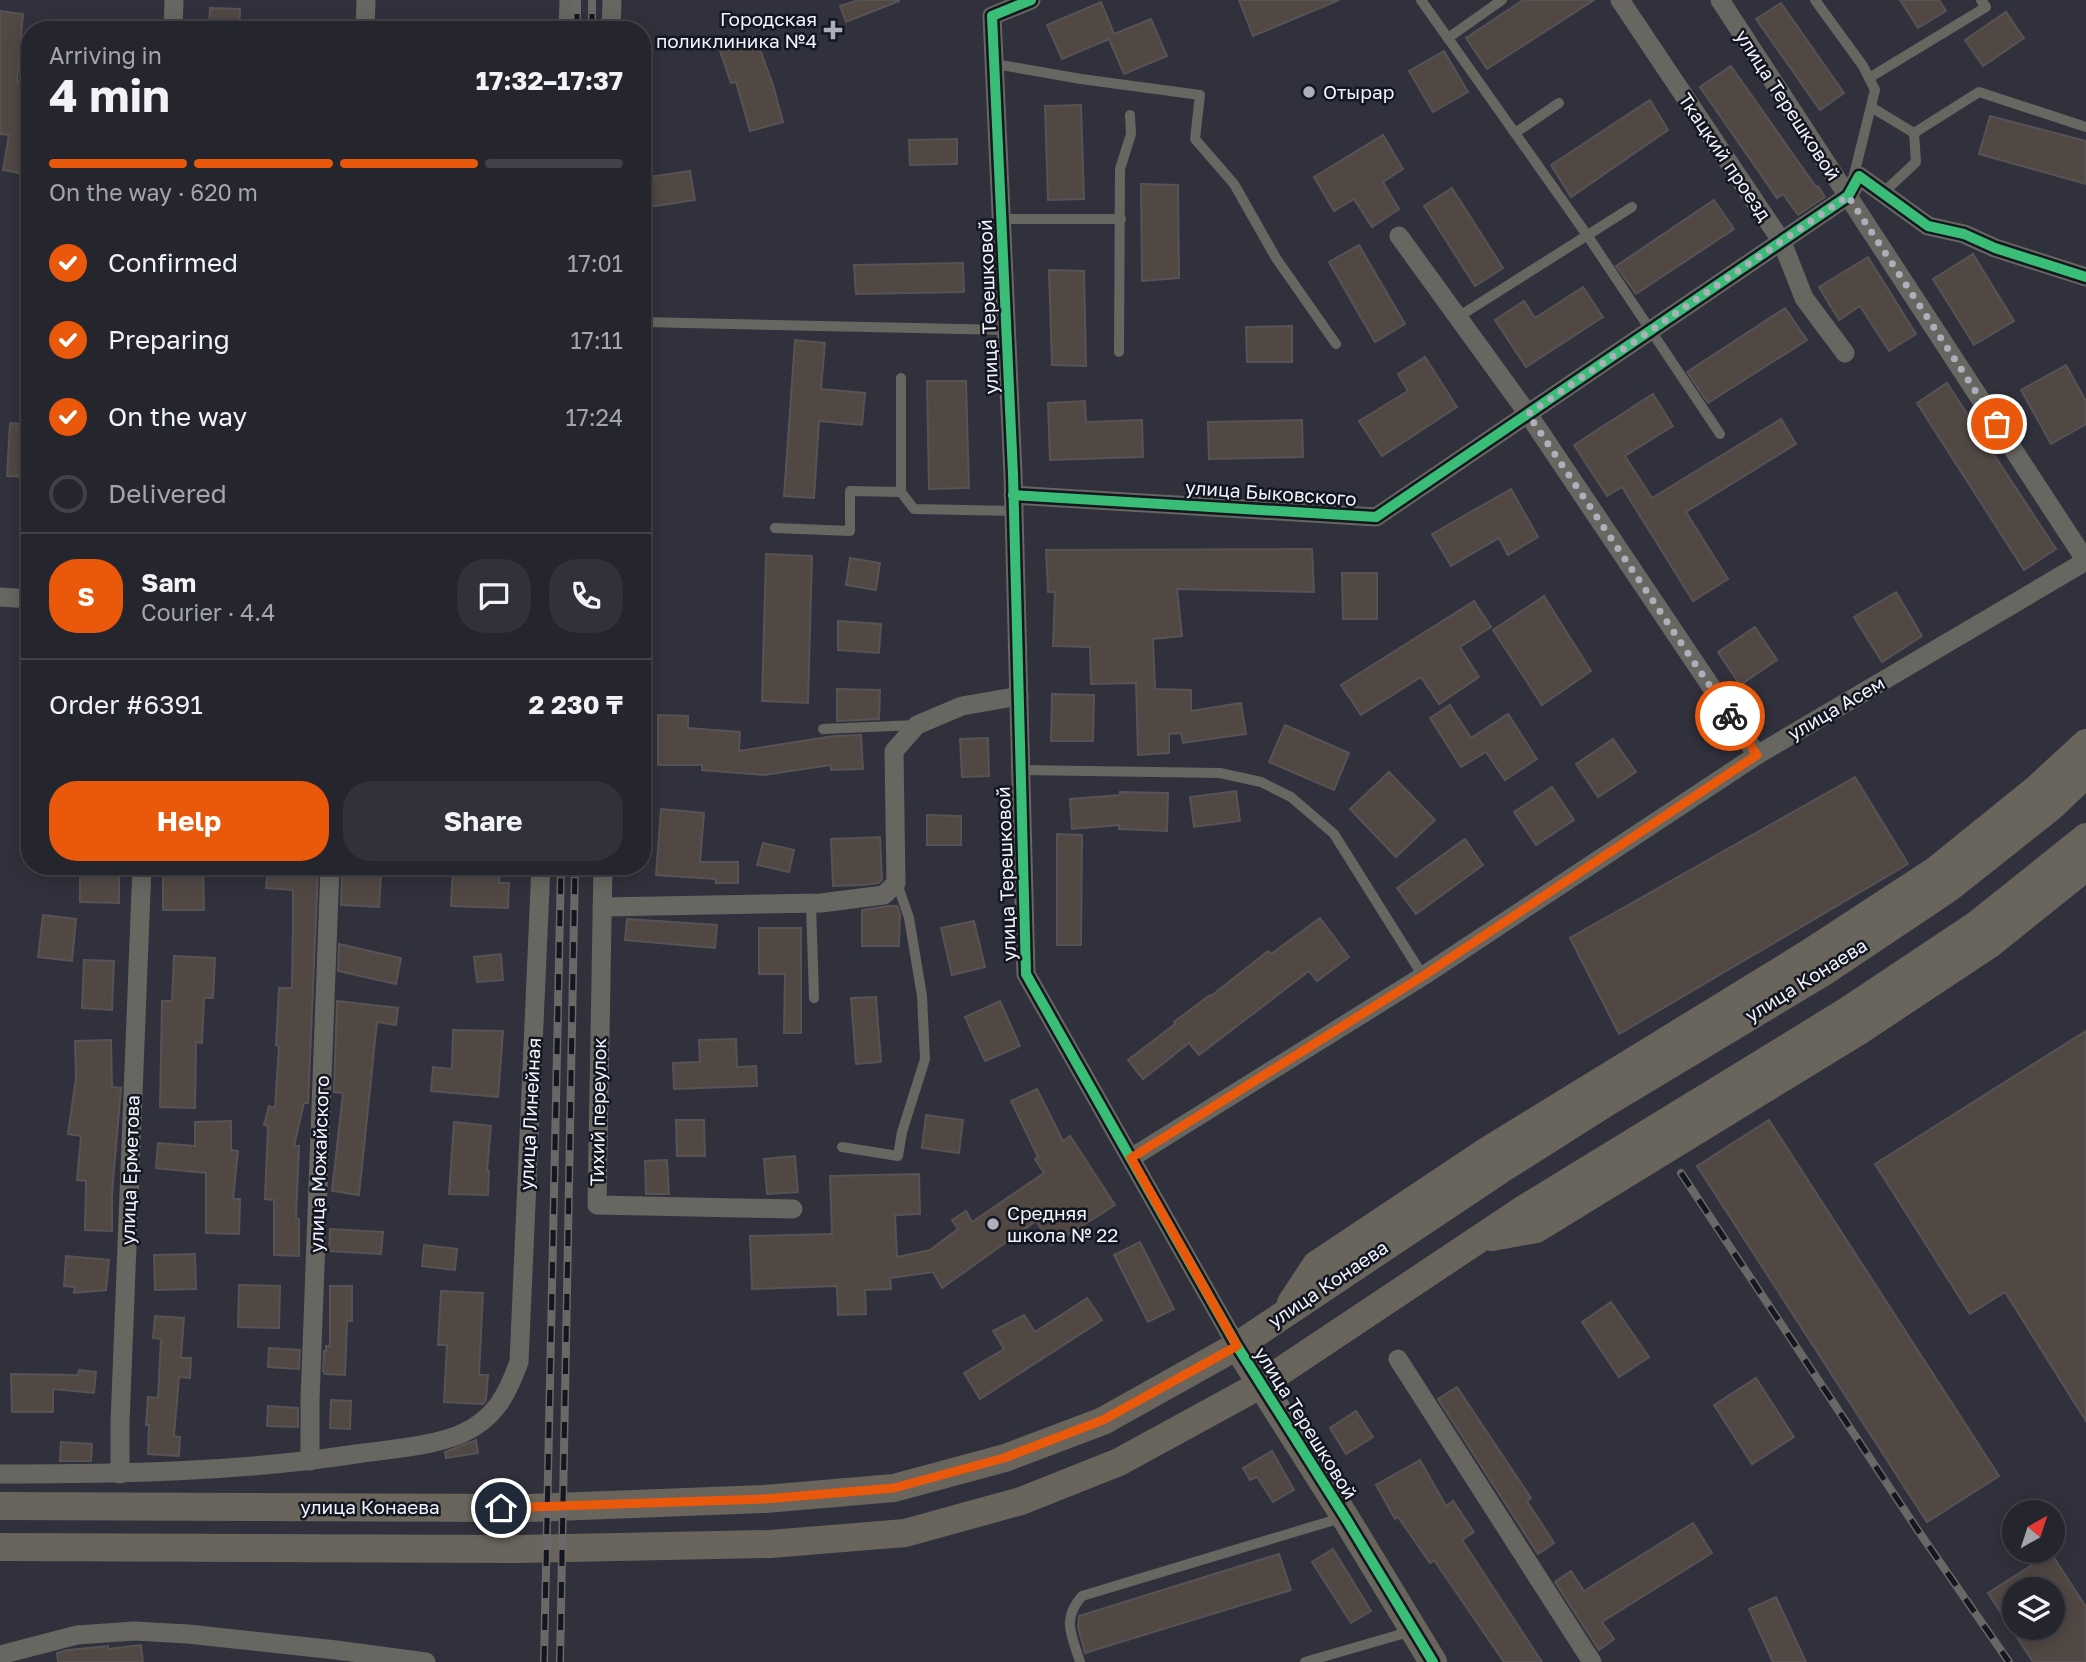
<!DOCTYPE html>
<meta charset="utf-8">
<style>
:root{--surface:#24252d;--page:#303139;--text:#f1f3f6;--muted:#a3a5aa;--line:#414249;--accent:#ea580c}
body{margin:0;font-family:"Golos Text",sans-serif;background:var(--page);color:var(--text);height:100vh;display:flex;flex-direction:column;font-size:26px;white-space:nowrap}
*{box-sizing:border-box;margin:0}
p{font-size:23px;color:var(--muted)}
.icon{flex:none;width:38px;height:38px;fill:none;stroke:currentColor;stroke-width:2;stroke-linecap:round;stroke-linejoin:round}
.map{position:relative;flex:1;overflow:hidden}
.side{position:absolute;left:21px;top:21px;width:630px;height:854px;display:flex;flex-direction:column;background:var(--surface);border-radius:28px;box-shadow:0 4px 18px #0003,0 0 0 2px var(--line)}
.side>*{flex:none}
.needle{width:46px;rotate:39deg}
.buttons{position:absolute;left:2002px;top:1500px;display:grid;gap:14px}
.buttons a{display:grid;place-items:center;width:63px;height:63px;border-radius:50%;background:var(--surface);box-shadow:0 4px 18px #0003,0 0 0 2px var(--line);font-size:35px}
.pin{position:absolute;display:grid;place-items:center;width:60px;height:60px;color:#fff;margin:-30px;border:4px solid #fff;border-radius:50%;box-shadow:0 2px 7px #0007}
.courier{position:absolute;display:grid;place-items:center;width:70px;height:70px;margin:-35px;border:5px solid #ea580c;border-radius:50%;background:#fff;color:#222;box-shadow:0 2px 9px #0007}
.headline em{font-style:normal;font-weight:700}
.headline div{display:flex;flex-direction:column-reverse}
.headline{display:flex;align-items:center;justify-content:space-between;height:119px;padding:0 28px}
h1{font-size:46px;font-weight:700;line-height:52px}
.bar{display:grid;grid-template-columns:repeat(4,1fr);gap:10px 7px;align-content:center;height:84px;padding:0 28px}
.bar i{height:9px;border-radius:5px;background:var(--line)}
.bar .active{background:var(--accent)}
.bar p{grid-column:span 4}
.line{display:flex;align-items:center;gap:18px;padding:0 28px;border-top:2px solid var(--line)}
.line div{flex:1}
.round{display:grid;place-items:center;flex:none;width:74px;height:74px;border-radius:28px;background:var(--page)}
ol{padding:0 28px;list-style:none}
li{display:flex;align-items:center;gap:21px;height:77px}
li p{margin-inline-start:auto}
li .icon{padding:7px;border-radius:50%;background:var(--accent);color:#fff;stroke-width:4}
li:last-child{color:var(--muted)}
li i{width:38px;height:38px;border:4px solid var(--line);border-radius:50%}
.primary-button{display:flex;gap:14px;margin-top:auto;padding:14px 28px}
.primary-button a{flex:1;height:80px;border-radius:28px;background:var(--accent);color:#fff;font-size:28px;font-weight:700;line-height:80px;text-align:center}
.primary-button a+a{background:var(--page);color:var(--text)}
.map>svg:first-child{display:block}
.building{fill:#514844;stroke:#575355;stroke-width:2;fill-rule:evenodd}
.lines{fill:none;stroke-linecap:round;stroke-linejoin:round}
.lane{stroke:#686660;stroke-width:10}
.street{stroke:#686660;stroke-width:19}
.secondary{stroke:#69655d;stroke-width:28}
.rail-casing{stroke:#6a6867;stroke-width:8}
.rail{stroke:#141620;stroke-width:5;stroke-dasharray:16;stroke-linecap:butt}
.cycleway-casing{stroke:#141620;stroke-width:15}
.cycleway{stroke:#3abd76;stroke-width:10}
.done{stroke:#adafba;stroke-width:7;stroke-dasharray:0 12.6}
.route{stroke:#ea580c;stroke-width:9}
.poi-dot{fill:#adafba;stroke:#141620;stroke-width:2.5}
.labels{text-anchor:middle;stroke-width:5;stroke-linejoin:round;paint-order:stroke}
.poi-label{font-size:19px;fill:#f1f3fe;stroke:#141620;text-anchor:start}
.street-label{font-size:19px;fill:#f1f3fe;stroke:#141620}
</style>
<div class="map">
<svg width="2086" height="1662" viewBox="0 0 2086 1662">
<rect width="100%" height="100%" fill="#30313c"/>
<!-- building -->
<g class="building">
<path d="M859,0H899V1L846,22L840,6Z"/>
<path d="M1239,0H1339L1253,36Z"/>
<path d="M1523,0H1594L1487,69L1466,38Z"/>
<path d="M1900,0H1939L1946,11L1918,28Z"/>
<path d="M1101,2L1114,34L1151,19L1167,56L1124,74L1109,39L1062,59L1047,25Z"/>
<path d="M1781,3L1844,93L1820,110L1756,19Z"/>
<path d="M210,8L240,9L239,30H209Z"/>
<path d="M0,11L23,14L17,81L26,82L22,139L30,141V175L3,170L9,135L0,134Z"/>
<path d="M2006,12L2024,38L1983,66L1965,40Z"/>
<path d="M755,36L773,85L783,122L750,131L736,82L731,83L719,48Z"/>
<path d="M1444,51L1468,92L1433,112L1409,71Z"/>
<path d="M1731,66L1816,187L1818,186L1825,197L1798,215L1783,194L1777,198L1700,87Z"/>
<path d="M1650,100L1668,130L1571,197L1551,165Z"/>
<path d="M1081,105L1084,199L1048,200L1045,106Z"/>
<path d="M1990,116L2086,141V184L1979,154Z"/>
<path d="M1383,135L1403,169L1383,182L1399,209L1372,227L1354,199L1334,211L1314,177Z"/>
<path d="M957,139V164L910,165L909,140Z"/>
<path d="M690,171L695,200L642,208V178Z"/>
<path d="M1141,184L1178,185L1179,278L1142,281Z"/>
<path d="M1452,188L1503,268L1475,286L1424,206Z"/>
<path d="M1714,200L1734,229L1636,294L1616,266Z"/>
<path d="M1359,245L1405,324L1375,342L1329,262Z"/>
<path d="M1973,254L2014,321L1974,345L1933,279Z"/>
<path d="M1868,257L1916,334L1889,351L1860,306L1839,320L1819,287Z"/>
<path d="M963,263L964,292L856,294L854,265Z"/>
<path d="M1049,270L1084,271L1086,366L1052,365Z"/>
<path d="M1583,287L1603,317L1526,367L1495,320L1524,301L1535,318Z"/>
<path d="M1785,308L1807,340L1708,403L1687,372Z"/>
<path d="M1292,326V362H1247L1246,327Z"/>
<path d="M795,340L825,343L821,389L865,393L862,425L819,421L814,498L784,496Z"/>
<path d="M1425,357L1457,407L1382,456L1359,421L1408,391L1398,374Z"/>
<path d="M2066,365L2086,401V424L2051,444L2021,390Z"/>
<path d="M927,381H966L969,488L929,489Z"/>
<path d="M1947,383L2056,549L2024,570L1917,403Z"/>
<path d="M1653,394L1673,426L1625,456L1652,498L1781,419L1796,444L1686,512L1728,579L1693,601L1622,487L1607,496L1574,445Z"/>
<path d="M1085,401L1086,422L1142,420L1143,457L1050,460L1048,403Z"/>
<path d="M1302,420L1303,457L1209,459L1208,422Z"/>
<path d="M10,423L30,425V477L7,476Z"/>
<path d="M1511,489L1538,537L1508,555L1499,538L1451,566L1432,534Z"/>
<path d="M1312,549L1314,592L1177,589L1182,636L1153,639L1155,689L1191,690V711L1241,703L1246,734L1183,743L1181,733L1169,734V753L1138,755L1136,683L1091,684L1090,647L1053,646L1055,592H1048L1046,550Z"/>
<path d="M766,554L812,556L808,703L762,701Z"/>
<path d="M850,558L880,563L876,590L846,585Z"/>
<path d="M1342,573H1377V619H1343Z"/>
<path d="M1896,592L1922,636L1882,662L1854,617Z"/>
<path d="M1544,596L1591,671L1542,705L1493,630Z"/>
<path d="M1474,601L1491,627L1460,647L1479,677L1439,704L1421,677L1361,715L1341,685Z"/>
<path d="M838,621L881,624L879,653L838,650Z"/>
<path d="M1755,627L1777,660L1740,685L1718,652Z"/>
<path d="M837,689L880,690L879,719L837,721Z"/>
<path d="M1052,694L1094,695L1093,741H1051Z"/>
<path d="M1450,705L1471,738L1508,714L1537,759L1505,780L1486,752L1461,767L1430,718Z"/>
<path d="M658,715L688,716V728L740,732L739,751L834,736L861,735L863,769L831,770V765L764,775L702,770V765H658Z"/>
<path d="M1285,725L1349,753L1334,790L1269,762Z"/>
<path d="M988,738L989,776L962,777L960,739Z"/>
<path d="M1613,739L1636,772L1598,797L1576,764Z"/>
<path d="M1389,772L1435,820L1396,857L1350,809Z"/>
<path d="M1855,777L1908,864L1619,1034L1570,938Z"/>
<path d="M1552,787L1574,820L1536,845L1514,812Z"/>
<path d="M1236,791L1240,821L1194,827L1190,797Z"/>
<path d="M1120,792L1168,793L1167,831L1119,829V825L1072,829L1070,799L1120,795Z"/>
<path d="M661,809L704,813L700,862H738V883H716V879L656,875Z"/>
<path d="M927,815L961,816V845H927Z"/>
<path d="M1057,834L1082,835L1081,945H1057Z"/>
<path d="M880,837L882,880L878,883L862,885L833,886L831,839Z"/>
<path d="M1465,839L1483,865L1416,914L1397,888Z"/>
<path d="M763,843L794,850L789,872L757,865Z"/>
<path d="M80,866H119V903L80,902Z"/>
<path d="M163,866H203L204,910H163Z"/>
<path d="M453,866H501L499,883H509L508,908L451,906Z"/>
<path d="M268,867L318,871L308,1103H304L294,1146H299L296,1218L299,1219V1256L274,1255V1200L265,1199L268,1126L264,1125L269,1106L275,1108L279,1046L276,1045L279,988H292L293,919V890L266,888Z"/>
<path d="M345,872L381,874L379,907L341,905L342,873Z"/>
<path d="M888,906H897L900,914L899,946H862V910Z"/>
<path d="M43,915L76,919L72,961L38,957Z"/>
<path d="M1320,918L1349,957L1317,981L1309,971L1199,1055L1189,1043L1143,1079L1128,1060L1175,1024L1174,1022L1210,995L1211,996L1268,951L1271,954Z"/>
<path d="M627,919L717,925L715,948L625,940Z"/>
<path d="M974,921L985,967L952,975L941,928Z"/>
<path d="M759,928H801V1033H784L785,974H759Z"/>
<path d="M339,944L401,958L396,984L338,971Z"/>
<path d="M501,954L503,980L477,982L474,957Z"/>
<path d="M174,956L215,958L213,998H204L202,1043L196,1042L195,1108L160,1107L162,1001H172Z"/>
<path d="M84,960L114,961L112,1010L82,1008Z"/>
<path d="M876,997L881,1062L856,1064L851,998Z"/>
<path d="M337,1001L398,1008L396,1025L377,1022L359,1195L332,1191L343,1093L334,1092Z"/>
<path d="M1000,1001L1020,1046L985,1061L965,1017Z"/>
<path d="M453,1030L503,1031L498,1097L431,1091L433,1067L452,1069Z"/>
<path d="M2086,1031V1421L2005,1292L1970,1314L1875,1164Z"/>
<path d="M736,1039L737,1067L756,1066L757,1086L674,1089L673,1063L700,1062L699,1040Z"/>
<path d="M111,1040L112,1087L121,1088L112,1194V1231L85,1230L86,1181L77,1180L81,1136L68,1134L76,1078L75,1041Z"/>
<path d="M1037,1089L1063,1141L1070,1136L1115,1205L1052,1245L1036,1221L942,1288L933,1272L890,1278L891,1289L865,1290L866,1314L838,1315L837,1286L752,1289L750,1236L832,1234L830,1176L919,1174L920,1214L895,1215L897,1257L930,1250L958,1229L952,1220L966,1211L972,1222L1044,1173L1035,1159L1038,1157L1011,1101Z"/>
<path d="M926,1115L963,1120L959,1153L922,1148Z"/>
<path d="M676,1120H704L705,1156H677Z"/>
<path d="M1769,1120L1999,1476L1927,1522L1697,1166Z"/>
<path d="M231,1121V1150L238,1151L233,1199H240L239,1234L206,1233V1173L156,1168L158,1143L195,1146V1122Z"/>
<path d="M454,1122L491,1126L487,1171H489L488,1195L449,1194Z"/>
<path d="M795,1156L798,1192L767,1194L764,1159Z"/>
<path d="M667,1160L669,1194H646L645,1161Z"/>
<path d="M330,1229L383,1232L381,1254L329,1251Z"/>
<path d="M1140,1242L1174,1309L1148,1322L1114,1255Z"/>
<path d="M424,1245L457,1249L455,1270L422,1266Z"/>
<path d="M195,1254L196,1289L155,1290L154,1255Z"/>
<path d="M66,1256L109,1260L106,1290L74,1293L75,1287L64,1286Z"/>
<path d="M239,1285L280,1286L279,1328L238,1327Z"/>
<path d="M330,1286H352V1321H347L345,1375L325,1374L323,1371L324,1351H326V1346H330Z"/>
<path d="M441,1291L483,1293L479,1375H488L486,1400L483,1404L444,1402L447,1345H438Z"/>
<path d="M1087,1298L1102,1320L980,1399L964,1373L1004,1349L993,1331L1024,1315L1035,1332Z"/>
<path d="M1611,1302L1649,1357L1619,1377L1582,1322Z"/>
<path d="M155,1316L184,1318L181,1358H191L190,1378L179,1377L174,1436L180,1437L179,1456L148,1454L149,1425H146L148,1397L158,1398L161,1339L153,1338Z"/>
<path d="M269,1348L300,1350L299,1369L268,1367Z"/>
<path d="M79,1370L96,1372L94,1393L53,1389V1412H12L11,1374L78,1375Z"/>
<path d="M1756,1378L1794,1437L1752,1464L1714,1405Z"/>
<path d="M1457,1387L1531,1498L1527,1501L1554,1543L1538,1554L1438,1399Z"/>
<path d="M331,1400L351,1401L350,1429L330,1428Z"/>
<path d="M268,1406L298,1408V1427L267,1426Z"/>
<path d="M1356,1411L1373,1437L1346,1454L1330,1428Z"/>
<path d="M476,1440L478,1453L446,1458L445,1452Z"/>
<path d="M61,1442L92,1444L91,1461H60Z"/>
<path d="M1272,1451L1294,1490L1273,1502L1257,1477L1250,1480L1243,1468Z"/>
<path d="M1420,1460L1446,1506L1453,1501L1474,1532L1462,1540L1542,1662H1504L1434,1560L1430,1563L1398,1517L1395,1519L1376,1485Z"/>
<path d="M1693,1523L1712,1553L1602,1622L1614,1639L1599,1650L1555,1582L1571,1571L1584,1591Z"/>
<path d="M1333,1549L1371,1611L1351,1623L1312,1562Z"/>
<path d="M2051,1553L2086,1607V1662H2033L1988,1593ZM2014,1589H2053V1628H2014Z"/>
<path d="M1279,1554L1291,1590L1085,1653L1078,1627L1079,1616Z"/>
<path d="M1776,1597L1806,1662H1773L1749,1609Z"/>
<path d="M141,1645L143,1662H58L57,1653L68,1650L108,1646V1649Z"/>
</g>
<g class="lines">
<!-- lane -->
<g class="lane">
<path d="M1421,0L1587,235L1720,434"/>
<path d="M1815,0L1863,66L1875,90L1853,179"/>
<path d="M1448,38L1502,0"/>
<path d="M995,64L1081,79L1200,95L1195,139L1234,184L1276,258L1336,344"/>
<path d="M1869,78L1986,7L1981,0"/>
<path d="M1871,107L1914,133L1916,162L1882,194"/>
<path d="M1515,133L1559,103"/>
<path d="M1914,133L1979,92L2086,127"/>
<path d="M1002,219H1121"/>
<path d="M1458,317L1632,207"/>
<path d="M642,322L1007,330"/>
<path d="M1119,352L1120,169L1131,134L1130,115"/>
<path d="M901,378V492L914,509L1014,511"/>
<path d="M775,528L850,531V491L901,492"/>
<path d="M823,729L917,725"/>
<path d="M1021,770L1220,773L1261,782L1291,797L1334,834L1423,976"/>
<path d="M811,904L814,998"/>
<path d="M842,1147L898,1156L902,1132L925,1059L922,996L909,918L897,883"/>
<path d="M1080,1662C1072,1635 1061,1620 1082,1596L1341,1518"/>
<path d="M1305,1662L1412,1631"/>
</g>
<!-- street -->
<g class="street">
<path d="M1031,0L992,16L1013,474L1026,974L1237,1346"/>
<path d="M1620,0L1782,242L1804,298L1845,353"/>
<path d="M1720,0L2086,561"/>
<path d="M173,30L174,0"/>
<path d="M365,30L366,0"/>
<path d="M568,30L569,0"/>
<path d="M611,30L612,0"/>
<path d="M1399,236L1528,414L1757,755"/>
<path d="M1013,495L1376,517L1848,196L1859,176L1928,226L1964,234L1995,248L2086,277"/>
<path d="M0,597L30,599"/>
<path d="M603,866L597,1205L793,1209"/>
<path d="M602,907L821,903L884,895L896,883L894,751L917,725L962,706L1019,696"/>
<path d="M1131,1158L1423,976L1757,755L2086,561"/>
<path d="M1398,1359L1592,1662"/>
<path d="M310,1461V1400L330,866"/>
<path d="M0,1474C120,1474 238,1472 356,1454C390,1449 429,1447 461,1434C495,1419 507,1395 519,1362L541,866"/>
<path d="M120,1474V1423L142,866"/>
<path d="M0,1655L77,1635L134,1631L188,1634L336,1650L426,1662"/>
</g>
<!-- secondary -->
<g class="secondary">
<path d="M1492,1237L1536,1229L1859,1031L1990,944L2086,867"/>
<path d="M1291,1303L1316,1265L1487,1151L1809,953L1936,870L2035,790L2086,743"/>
<path d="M1237,1346L1345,1517L1433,1662"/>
<path d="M0,1506L529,1508L765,1499L894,1488L1005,1458L1103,1421L1237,1346L1500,1170L1606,1103L1822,973L1949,888L2050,808L2086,774"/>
<path d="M0,1547L519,1549L770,1544L905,1533L1021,1501L1119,1462L1260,1385L1524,1209L1847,1011L1976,925L2086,837"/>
</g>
<defs>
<g id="rail">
<path d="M577,30V0"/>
<path d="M592,30V0"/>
<path d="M1681,1173L1917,1529L2009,1662"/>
<path d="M544,1662L561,866"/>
<path d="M560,1662L575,866"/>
</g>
</defs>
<!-- rail casing -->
<use href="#rail" class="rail-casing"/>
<!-- rail -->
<use href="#rail" class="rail"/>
<defs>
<g id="cycleway">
<path d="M1031,0L992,16L1013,474L1026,974L1237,1346L1345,1517L1433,1662"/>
<path d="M1013,495L1376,517L1848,196L1859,176L1928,226L1964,234L1995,248L2086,277"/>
</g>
</defs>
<!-- cycleway casing -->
<use href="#cycleway" class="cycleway-casing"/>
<!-- cycleway -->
<use href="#cycleway" class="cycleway"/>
</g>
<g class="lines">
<!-- done -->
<path class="done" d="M1730,716L1528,414L1848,196L1997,424"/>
<!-- route -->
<path class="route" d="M501,1508L765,1499L894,1488L1004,1458L1103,1420L1237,1346L1131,1158L1423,976L1757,755L1730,716"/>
</g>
<!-- markers -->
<g class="poi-dot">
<path d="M829.5 19.5h7v7h7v7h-7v7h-7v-7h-7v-7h7z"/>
<circle cx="1309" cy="92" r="7"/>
<circle cx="993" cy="1224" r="7"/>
</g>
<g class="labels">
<!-- poi labels -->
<g class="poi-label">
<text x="817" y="26" text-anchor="end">Городская<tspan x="817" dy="22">поликлиника №4</tspan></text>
<text x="1323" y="99">Отырар</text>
<text x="1007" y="1220">Средняя<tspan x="1007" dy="22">школа № 22</tspan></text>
</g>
<!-- street labels -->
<g class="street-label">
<text transform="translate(1788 105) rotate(57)" y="7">улица Терешковой</text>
<text transform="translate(1725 157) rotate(56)" y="7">Ткацкий проезд</text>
<text transform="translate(988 307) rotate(-92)" y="7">улица Терешковой</text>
<text transform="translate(1271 493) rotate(4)" y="7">улица Быковского</text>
<text transform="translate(1836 708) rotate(-30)" y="7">улица Асем</text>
<text transform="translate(1006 874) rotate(-92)" y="7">улица Терешковой</text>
<text transform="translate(1806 980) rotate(-32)" y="7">улица Конаева</text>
<text transform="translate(598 1112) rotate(-89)" y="7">Тихий переулок</text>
<text transform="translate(530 1114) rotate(-87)" y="7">улица Линейная</text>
<text transform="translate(319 1164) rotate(-88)" y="7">улица Можайского</text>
<text transform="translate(130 1170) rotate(-88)" y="7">улица Ерметова</text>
<text transform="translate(1328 1284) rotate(-34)" y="7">улица Конаева</text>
<text transform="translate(1306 1423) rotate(58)" y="7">улица Терешковой</text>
<text x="370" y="1514">улица Конаева</text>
</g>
</g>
</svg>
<div class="buttons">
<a><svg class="needle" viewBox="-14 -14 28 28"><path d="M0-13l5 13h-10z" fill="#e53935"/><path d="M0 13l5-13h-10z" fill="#a3a5aa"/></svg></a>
<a><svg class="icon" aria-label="layers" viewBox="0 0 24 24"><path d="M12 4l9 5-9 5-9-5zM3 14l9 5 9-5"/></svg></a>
</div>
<div class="pin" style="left:1997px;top:424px;background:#ea580c"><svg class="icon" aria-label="bag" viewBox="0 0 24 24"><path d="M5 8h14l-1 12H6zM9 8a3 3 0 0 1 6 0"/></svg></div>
<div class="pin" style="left:501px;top:1508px;background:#1f2937"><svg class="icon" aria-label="home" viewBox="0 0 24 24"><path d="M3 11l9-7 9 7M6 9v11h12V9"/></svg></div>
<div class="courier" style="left:1730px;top:716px"><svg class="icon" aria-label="bike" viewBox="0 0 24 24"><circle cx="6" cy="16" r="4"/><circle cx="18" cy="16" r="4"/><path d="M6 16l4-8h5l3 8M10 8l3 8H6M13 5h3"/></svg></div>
<section class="side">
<div class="headline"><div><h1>4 min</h1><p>Arriving in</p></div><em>17:32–17:37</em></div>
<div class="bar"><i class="active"></i><i class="active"></i><i class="active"></i><i></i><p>On the way · 620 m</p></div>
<ol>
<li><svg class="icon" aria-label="check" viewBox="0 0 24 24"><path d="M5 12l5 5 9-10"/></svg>Confirmed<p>17:01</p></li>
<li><svg class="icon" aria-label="check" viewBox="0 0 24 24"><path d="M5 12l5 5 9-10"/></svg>Preparing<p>17:11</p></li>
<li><svg class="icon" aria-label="check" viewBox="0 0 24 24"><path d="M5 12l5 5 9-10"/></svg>On the way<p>17:24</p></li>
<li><i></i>Delivered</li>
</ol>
<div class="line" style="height:126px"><b class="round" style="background:var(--accent);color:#fff">S</b><div><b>Sam</b><p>Courier · 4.4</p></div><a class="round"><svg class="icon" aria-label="chat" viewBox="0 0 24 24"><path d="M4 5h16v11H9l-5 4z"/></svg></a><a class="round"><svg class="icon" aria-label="phone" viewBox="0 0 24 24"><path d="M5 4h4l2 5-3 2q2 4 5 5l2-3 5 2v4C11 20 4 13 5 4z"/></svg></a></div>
<div class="line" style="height:91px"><div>Order #6391</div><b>2 230 ₸</b></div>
<div class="primary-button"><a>Help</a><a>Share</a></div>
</section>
</div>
